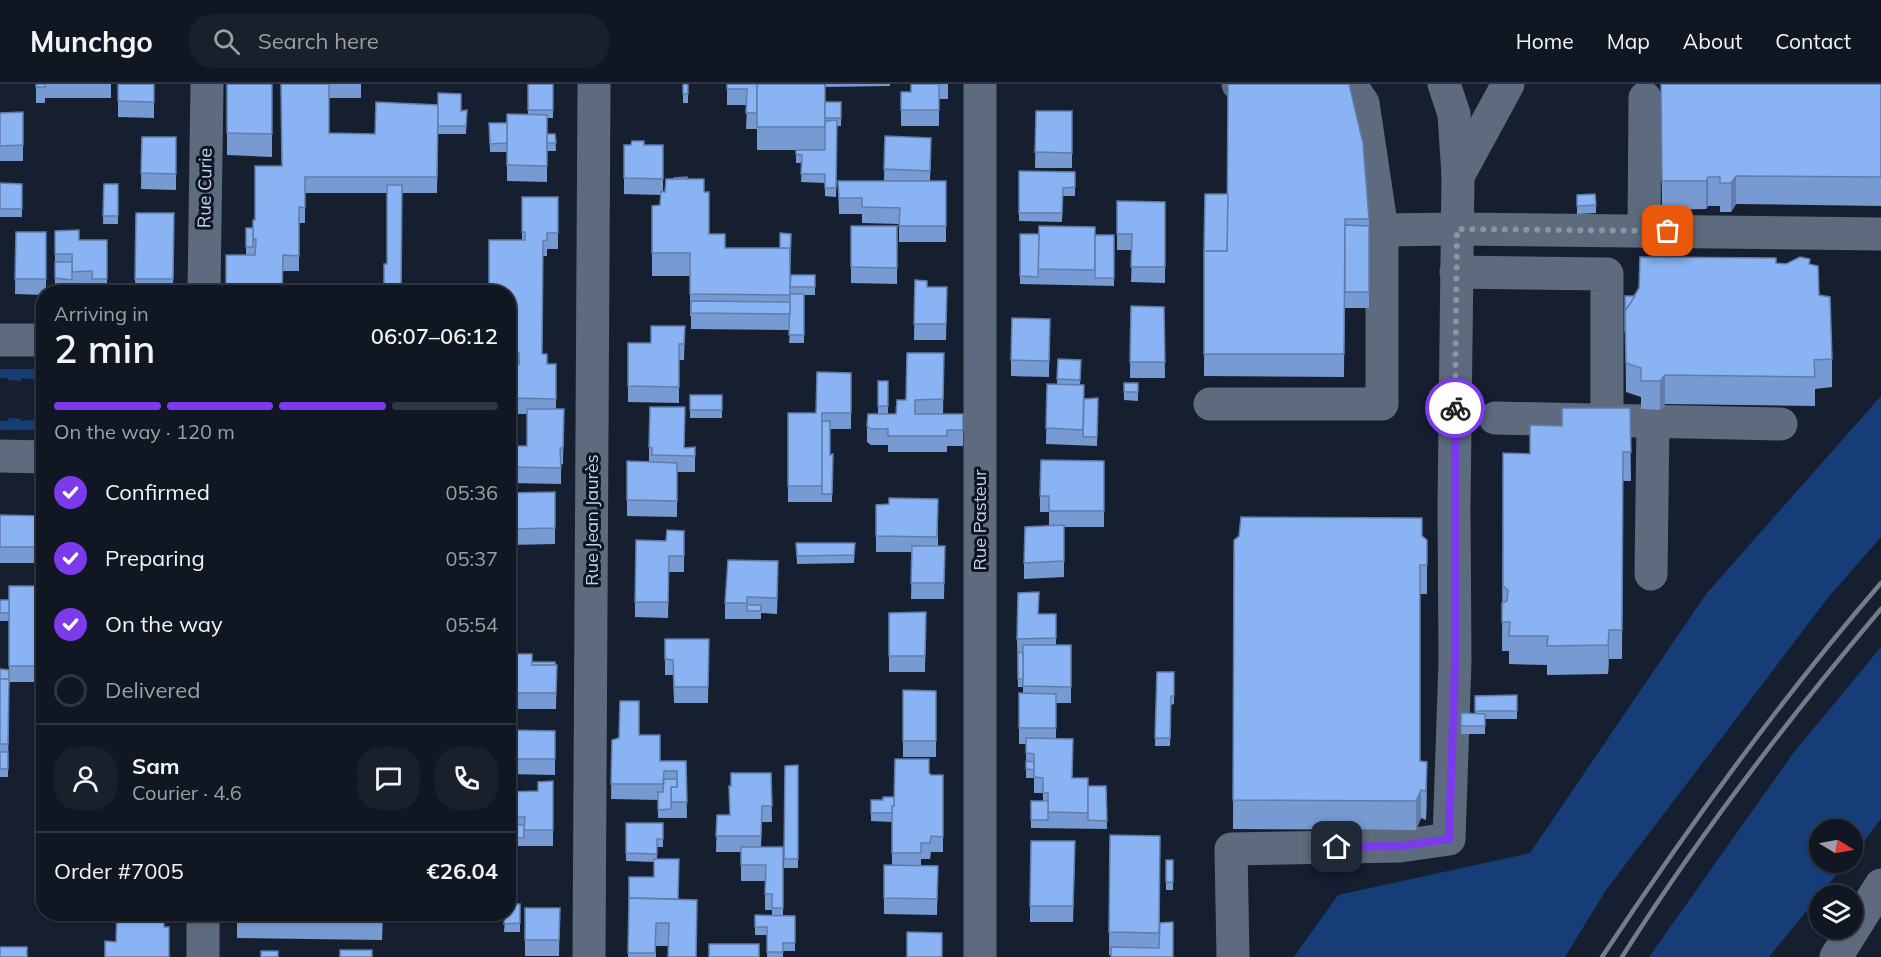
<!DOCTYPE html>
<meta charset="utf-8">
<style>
:root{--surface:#101723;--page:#19202b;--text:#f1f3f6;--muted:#9c9fa6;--line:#303641;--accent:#7c3aed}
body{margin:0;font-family:Mulish,sans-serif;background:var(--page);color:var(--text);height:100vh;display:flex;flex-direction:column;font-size:22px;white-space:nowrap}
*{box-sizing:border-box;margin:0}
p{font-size:20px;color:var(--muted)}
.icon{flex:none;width:33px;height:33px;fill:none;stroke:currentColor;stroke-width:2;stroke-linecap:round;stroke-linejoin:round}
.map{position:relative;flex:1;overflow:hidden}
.drawer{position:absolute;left:36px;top:201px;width:480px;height:636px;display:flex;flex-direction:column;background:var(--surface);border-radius:24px;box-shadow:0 2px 4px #0004,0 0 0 2px var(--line)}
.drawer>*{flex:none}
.needle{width:39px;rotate:100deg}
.fabs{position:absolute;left:1809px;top:735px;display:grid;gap:12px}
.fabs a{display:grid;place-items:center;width:54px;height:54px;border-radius:50%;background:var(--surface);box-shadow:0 2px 4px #0004,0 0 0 2px var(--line);font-size:30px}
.pin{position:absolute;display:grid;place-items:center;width:51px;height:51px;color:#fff;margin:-26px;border-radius:12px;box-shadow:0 3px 9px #0006}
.courier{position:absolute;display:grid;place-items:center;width:60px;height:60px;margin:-30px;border:4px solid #7c3aed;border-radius:50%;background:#fff;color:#222;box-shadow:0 2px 8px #0007}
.head em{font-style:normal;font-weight:600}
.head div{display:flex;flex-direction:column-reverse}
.head{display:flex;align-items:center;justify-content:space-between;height:102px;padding:0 18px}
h1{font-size:39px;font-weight:600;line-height:45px}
.bar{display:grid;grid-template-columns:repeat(4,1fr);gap:9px 6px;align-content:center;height:72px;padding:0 18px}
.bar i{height:8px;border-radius:4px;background:var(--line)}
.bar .selected{background:var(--accent)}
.bar p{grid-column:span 4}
.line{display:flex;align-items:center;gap:15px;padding:0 18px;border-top:2px solid var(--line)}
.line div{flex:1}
.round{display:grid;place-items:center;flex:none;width:63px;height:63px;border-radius:24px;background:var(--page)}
ol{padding:0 18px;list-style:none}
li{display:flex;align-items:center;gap:18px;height:66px}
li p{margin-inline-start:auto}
li .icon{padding:6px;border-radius:50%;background:var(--accent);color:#fff;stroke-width:4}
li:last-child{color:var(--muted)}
li i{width:33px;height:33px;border:3px solid var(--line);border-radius:50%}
header{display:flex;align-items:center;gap:36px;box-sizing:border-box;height:84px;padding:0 30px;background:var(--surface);border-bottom:2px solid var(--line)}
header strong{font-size:28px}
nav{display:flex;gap:33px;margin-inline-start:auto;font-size:21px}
.search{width:420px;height:54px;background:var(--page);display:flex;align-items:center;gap:15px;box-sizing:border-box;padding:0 21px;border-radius:24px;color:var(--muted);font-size:22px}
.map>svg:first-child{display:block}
.green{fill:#163d78}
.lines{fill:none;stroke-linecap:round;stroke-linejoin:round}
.minor{stroke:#5e6b7e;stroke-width:33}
.rail{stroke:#737c89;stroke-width:4.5}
.wall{fill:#769ad1}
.shaded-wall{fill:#607daa}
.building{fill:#89b3f3;stroke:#607daa;stroke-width:1.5}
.done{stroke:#8c94a1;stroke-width:6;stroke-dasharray:0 10.8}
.route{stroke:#7c3aed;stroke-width:8}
.labels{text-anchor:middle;stroke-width:6;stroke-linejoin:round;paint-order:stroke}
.street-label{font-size:18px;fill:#ccd3de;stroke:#0c1525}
</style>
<header>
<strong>Munchgo</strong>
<div class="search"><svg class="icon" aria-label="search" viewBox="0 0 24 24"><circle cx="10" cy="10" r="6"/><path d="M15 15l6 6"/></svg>Search here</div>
<nav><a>Home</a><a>Map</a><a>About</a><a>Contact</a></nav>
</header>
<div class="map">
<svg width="1881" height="873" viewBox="0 0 1881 873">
<rect width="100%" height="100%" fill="#151f2f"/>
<!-- green -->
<g class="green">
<path d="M0,285H43V296L21,294V297L8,296V294H0Z"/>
<path d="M1881,312V453L1827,515L1606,806L1565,873H1294L1338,811L1530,769L1706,510Z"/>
<path d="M8,334L21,335V337L43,335V346H0V337H8Z"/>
<path d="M1881,563V735L1853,771L1852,746H1820V778L1846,779L1769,873H1649L1794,668Z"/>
</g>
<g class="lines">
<!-- minor -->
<g class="minor">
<path d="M1458,92L1508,0"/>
<path d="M1382,146L1457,145L1881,150"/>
<path d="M1644,147L1645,14"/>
<path d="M1456,188L1607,190V337"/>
<path d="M204,208L207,0"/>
<path d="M0,256H44"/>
<path d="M1210,320H1382V146L1363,19L1352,3L1238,0"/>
<path d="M1495,334L1781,340"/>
<path d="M0,372L44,373"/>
<path d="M1651,490L1653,337"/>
<path d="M203,873V830"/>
<path d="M589,873L594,0"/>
<path d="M980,873V0"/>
<path d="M1233,873L1231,765L1400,762L1449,755L1455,578L1454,423L1458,92L1454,30L1444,0"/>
<path d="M1836,873L1881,801"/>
</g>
<!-- rail -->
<g class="rail">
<path d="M1602,873C1688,743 1779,617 1881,499"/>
<path d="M1622,873C1699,751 1788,635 1881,525"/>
</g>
</g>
<!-- wall -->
<g class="wall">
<path d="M36,0H111V14H45V19H36Z"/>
<path d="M118,0H154V34L118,33Z"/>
<path d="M227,0H272V73L227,71Z"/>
<path d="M281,0H361V14H329V49L375,50L461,27L467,26L466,50H438L437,109H402L387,180V109H305V139H299V187H283L246,171V144H253L255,136L282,82Z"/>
<path d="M528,0H553V34H547V50H555L556,67H547V98L507,97V56V68H490L489,39H507L528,30Z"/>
<rect x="683" y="0" width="5" height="19"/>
<path d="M727,0L825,18H841V42H837L836,113L825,112V99L801,98L802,79H796V66H757V45H746L747,21H727Z"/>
<path d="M826,0H890V2L826,3Z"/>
<path d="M911,0H948V15H939V42H901V8H911Z"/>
<path d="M1661,0H1881V122L1736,120L1731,128H1720V122H1708L1706,125L1662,126Z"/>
<path d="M1036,27H1072V84H1035Z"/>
<path d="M23,28V77H0V29Z"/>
<path d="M885,52L931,70L930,97H946V158H899V140L862,139V130H839L838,97H884Z"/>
<path d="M142,53H176V106L141,105Z"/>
<path d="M624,61H663V108H665L687,95L704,108L709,150L725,164L790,203L815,191V211H804V259H789L790,246L691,245V232H690V192H652V122L660,121L661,111L624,110Z"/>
<path d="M1019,87L1075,88V112H1063L1062,138L1019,137Z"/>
<path d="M0,99L22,100V133H0Z"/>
<path d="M104,100H118V140H103Z"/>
<path d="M1205,110L1369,135V224H1345V157L1344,293L1204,292Z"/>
<path d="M1577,111L1596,121V129L1577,130Z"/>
<path d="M522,113H558V165H547V172H543L542,270L547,280H556V325H564L563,380H561V400L508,399V362H527V330H508V208L522,156Z"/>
<path d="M1117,117L1165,118V199L1131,198L1132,166H1117Z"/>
<path d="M136,129H174L173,208H135Z"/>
<path d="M851,142H897V200L851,199Z"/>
<path d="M55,147L79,156H107V208H92V203L72,204L55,202Z"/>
<path d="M16,148H46V208H44V211L15,210Z"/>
<path d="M1020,150L1114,151V202L1020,200Z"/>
<path d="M1776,179L1810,180L1819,211L1832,275V303L1815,305V322L1665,320L1660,326L1641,325V313L1626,308L1625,212H1635Z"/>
<path d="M915,196L927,203H947L946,256H914Z"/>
<path d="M1131,222L1164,223L1165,294H1130Z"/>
<path d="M1050,235L1049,293L1011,292V276Z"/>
<path d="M685,242L684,276H679V319L628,318V259H651Z"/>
<path d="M944,269L943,330H963V362H947V368H888V361H871L867,358V342L878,330V297H888V330H896L906,316Z"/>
<path d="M1058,275L1081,276L1080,301L1084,314H1098L1097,362L1046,360L1047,300H1057Z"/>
<path d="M851,289V345H830V371L833,370L832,418H788V329H816Z"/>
<path d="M1124,299H1138V317L1124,316Z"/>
<rect x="690" y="311" width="32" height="23"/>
<path d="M1630,324L1631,397H1623L1622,575H1609L1608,590L1547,591V581L1509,580V567H1502L1503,369L1530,370L1562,342Z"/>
<path d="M649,363H695V388H677V433L627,432V377L649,378Z"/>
<path d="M1104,377V443H1064V493L1024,495V479L1049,442V428H1040V412Z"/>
<path d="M555,408V460L508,461V409Z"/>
<path d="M938,415V462H945L944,515H911L912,468H876V421Z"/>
<path d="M0,431L44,432V479H0Z"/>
<path d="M684,447V488H669L668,534L635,533V518L666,457Z"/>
<path d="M1239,452H1422L1427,456V510H1420V677L1427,706L1426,736L1421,734L1416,746L1233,745L1234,456Z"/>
<path d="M796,459H855L854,479L797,480Z"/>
<path d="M508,488H514L515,548H508Z"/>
<path d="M778,493L777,530L761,529V535H747V533V535H725V519Z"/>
<path d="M44,502V598H9L8,693H0V585L9,586V537H0V516H9Z"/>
<path d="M926,528L925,588H889V529Z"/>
<path d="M1039,530H1056V561H1071V619H1056V654L1072,694L1088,702H1106L1107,745L1031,744V717H1043V709H1034V694H1026V660H1019V609L1023,610V603H1018L1017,555Z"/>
<path d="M665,555H709L708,619H674L673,591H665Z"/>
<path d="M515,570L532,578L557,581L556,625H515Z"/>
<path d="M1157,588H1174V620L1171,621L1170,662H1155Z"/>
<path d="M903,606L936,607V673H903Z"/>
<path d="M1517,611V635H1485V650H1461V629H1475V612Z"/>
<path d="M508,646L555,647V691L508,690Z"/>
<path d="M639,651L660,677H686L687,734H658V716L611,715L612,656Z"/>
<path d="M798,681V784H784L785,682Z"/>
<path d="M771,689L772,738H762L761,763H783V832H795V867H783V873H767V851H755V831H772V826H765V797H741V768H716L717,731H729Z"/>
<path d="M929,689L931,691H943V768H931L930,775H921V781L938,782L937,831L884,830V781H892V738L871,737V716H883L894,713Z"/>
<path d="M553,697V762H510L511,780H508V708L538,707Z"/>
<path d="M626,739H663V763H657V775H679L668,862H656V873H628L629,793H654V778L626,777Z"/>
<path d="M1110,751L1160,752L1159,858L1173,873L1109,871Z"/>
<path d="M1075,773L1073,838H1030V822Z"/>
<rect x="1166" y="776" width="7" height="30"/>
<path d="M520,820V848H504L505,834H477V830H508Z"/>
<path d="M525,824H560L559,872H525Z"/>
<path d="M237,830H383L382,856L237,854Z"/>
</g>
<!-- shaded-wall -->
<g class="shaded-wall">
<path d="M1736,92V120L1731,128V99Z"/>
<path d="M1708,93V122L1706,125V97Z"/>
<path d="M1665,291V320L1660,326V297Z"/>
<path d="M1609,546V575L1608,590V561Z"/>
<path d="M1427,678V706L1426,736V707Z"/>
<path d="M1421,706V734L1416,746V717Z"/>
</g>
<!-- building -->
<g class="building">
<rect x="36" y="0" width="9" height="3"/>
<path d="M118,0H154V18L118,17Z"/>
<path d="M227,0H272V50L227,49Z"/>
<path d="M281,0H329V49L375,50L376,18L438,21L437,93H305V124L299,123V172L283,171L282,208H226V171H255L256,155H253V136H255V82H282Z"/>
<rect x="528" y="0" width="25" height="26"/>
<rect x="683" y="0" width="5" height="10"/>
<path d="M727,0H757V29H746L747,5H727Z"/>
<rect x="757" y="0" width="68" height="43"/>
<path d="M911,0H939V26H901V8H911Z"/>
<path d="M1228,0H1349L1363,59L1369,135H1345L1344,270H1204V167H1227Z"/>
<path d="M1661,0H1881V93L1736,92L1731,99H1720V93H1708L1706,97H1662Z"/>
<path d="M438,9L461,10V27L467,26L466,42H438Z"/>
<rect x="825" y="18" width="16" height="16"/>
<path d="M1036,27H1072V69L1035,68Z"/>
<path d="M23,28V61L0,62V29Z"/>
<path d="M507,30L547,31V82L507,81Z"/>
<path d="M837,36L836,104H825V90H801L802,71L796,70V66H825V37Z"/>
<path d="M489,39H507V59L490,60Z"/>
<path d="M547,50H555L556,59H547Z"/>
<path d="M885,52L931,54L930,87L884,85Z"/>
<path d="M142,53H176V90L141,89Z"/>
<path d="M632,57H644V61H663V95L624,94V61H631Z"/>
<path d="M1019,87L1075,88V103L1063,104L1062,129H1019Z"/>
<path d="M687,93V95H674V94Z"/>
<path d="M666,95H704V108H709V150H725V164H790V211L690,210V169H652V122L660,121L661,107L665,108Z"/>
<path d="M838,97H946V142H899L900,124L862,123V114H839Z"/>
<path d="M0,99L22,100V125H0Z"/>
<path d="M104,100H118V132H103Z"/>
<path d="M387,101H402L401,208H384V180H387Z"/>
<path d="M1205,110H1228L1227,167H1204Z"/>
<path d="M1595,110L1596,121L1577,122V111Z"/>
<path d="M522,113H558V149H547V156L543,157L542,270H547V280H556V315L508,314V280H519V269H508V208H489V156H525V148H522Z"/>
<path d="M1117,117L1165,118V183H1131L1132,150H1117Z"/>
<path d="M136,129H174L173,195H135Z"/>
<path d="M1345,141L1369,142V208H1345Z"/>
<path d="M851,142H897V184L851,183Z"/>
<path d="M1039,142L1095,143V186L1038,185Z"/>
<rect x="246" y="144" width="7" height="19"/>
<path d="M79,146V156H107V195H92V187L72,188V170H55V147Z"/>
<path d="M16,148H46V195H15Z"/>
<path d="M780,149L791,150L790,178V164H780Z"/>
<path d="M1020,150H1039L1038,193L1020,192Z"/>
<rect x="1095" y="151" width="19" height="43"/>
<path d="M1640,173L1776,174V179L1786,180L1800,173L1810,175L1809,180L1818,182L1819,211L1830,213L1832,275L1814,276L1815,293L1665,291L1660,297H1641V284L1626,279L1625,227L1639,204Z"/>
<path d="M55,178H72V196L55,194Z"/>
<path d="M791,191H815V203H790Z"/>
<path d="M915,196L927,197V203H947L946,240H914Z"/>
<path d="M790,210H804V251H789Z"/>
<path d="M1625,212H1635L1625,227V248Z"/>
<path d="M691,217L790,218V230L691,229Z"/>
<path d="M1131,222L1164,223L1165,278H1130Z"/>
<path d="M1012,234L1050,235L1049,277L1011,276Z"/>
<path d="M651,242H685L684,260H679V303L628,302V259H651Z"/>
<path d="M907,269H944L943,315L915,316V330H963V346H947V352H888V345H871L867,342L868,330H896L897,316H906Z"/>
<path d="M1058,275L1081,276L1080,296L1057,295Z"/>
<rect x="508" y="277" width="11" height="3"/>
<path d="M817,288L851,289V329H822V402H788V329H816Z"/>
<rect x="878" y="297" width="10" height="25"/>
<rect x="1124" y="299" width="14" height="9"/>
<path d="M1047,300L1084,301L1083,346L1046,344Z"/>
<rect x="690" y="311" width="32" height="15"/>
<path d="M1098,314L1097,353H1083L1084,315Z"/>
<path d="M650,323H685L684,364L695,363V372L652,371V364L649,363Z"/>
<path d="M1562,324H1630L1631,368H1623L1622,546H1609L1608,561L1547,562L1548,552H1509L1510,538H1502V519L1507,517L1508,506L1503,502V369L1530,370V341L1562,342Z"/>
<path d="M527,325H564L563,364H560L561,384L508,383V362H527Z"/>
<path d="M822,337H830V371L833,370L832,410H822Z"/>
<path d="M1041,376L1104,377V427H1049V412H1040Z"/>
<path d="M627,377L677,379V417L627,416Z"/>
<path d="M555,408V444L508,445V409Z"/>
<path d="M889,414L938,415L937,453L876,452V421L889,420Z"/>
<path d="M0,431L44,432V463H0Z"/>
<path d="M1241,433L1422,434V452L1427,456V481H1420V677L1427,678L1426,707L1421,706L1416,717L1233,716L1234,456L1239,452Z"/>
<path d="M1064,441V477L1024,479L1025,443Z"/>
<path d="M667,446L684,447V472H669L668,518H635L636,456L666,457Z"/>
<path d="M796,459H855L854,471L797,472Z"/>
<path d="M912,462H945L944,499H911Z"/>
<path d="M728,476L778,477L777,514L747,513V519H725Z"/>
<path d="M508,488H514L515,532H508Z"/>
<rect x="9" y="502" width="35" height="80"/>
<path d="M1039,508L1038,530H1056V554L1017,555L1018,509Z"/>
<rect x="0" y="516" width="9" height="13"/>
<rect x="747" y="521" width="14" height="6"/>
<path d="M926,528L925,572H889V529Z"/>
<path d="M665,555H709L708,603H674L673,576L665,575Z"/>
<path d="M1023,561H1071V603L1023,602Z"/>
<path d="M1018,568L1023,569V595H1018Z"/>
<path d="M515,570H532V581H557L556,609H515Z"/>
<rect x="532" y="578" width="23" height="3"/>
<path d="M0,585L9,586V602V595H0Z"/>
<path d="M1157,588H1174V612H1171L1170,654H1155Z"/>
<path d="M0,595H9L8,660H0Z"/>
<path d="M903,606L936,607V657H903Z"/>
<path d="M1019,609L1056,610V644H1019Z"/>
<path d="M1517,611V627H1475V612Z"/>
<path d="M620,617H639V651H660V677H686L687,718H671V703H677V687H664L663,700H611L612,656L619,654Z"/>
<path d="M1461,629L1485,630V642H1461Z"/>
<path d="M508,646L555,647V675H508Z"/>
<path d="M1026,654L1073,655L1072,694H1088V729L1048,728V709H1043V694L1034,693V670L1026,669Z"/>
<rect x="0" y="668" width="8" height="17"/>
<path d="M895,675H929V689L931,691H943V753L931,752L930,759H921V769H892V722H894Z"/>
<path d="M1026,677L1034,678V686L1026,685Z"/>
<path d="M798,681V775H784L785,682Z"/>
<path d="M731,689H771L772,722H762L761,752H716L717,731H730L729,702H731Z"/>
<path d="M664,695H677V703H671V725L658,726V708H663Z"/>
<path d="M553,697V746H524L525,733H508V708L538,707V698Z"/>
<path d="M1088,702H1106L1107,737L1088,736Z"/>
<path d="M883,713H894V722H892V729H871V716H883Z"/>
<rect x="1031" y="717" width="17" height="19"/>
<path d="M626,739H663V755H657V770L626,769Z"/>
<path d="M508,740L524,741V754H508Z"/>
<path d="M1110,751L1160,752L1159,849L1109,848Z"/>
<path d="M508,756H510L511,772H508Z"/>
<path d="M1031,757H1075L1073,822H1030Z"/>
<path d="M741,763H783V824H772V810H765L766,781H741Z"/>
<path d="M654,775H679L678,815L629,814V793H654Z"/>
<rect x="1166" y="776" width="7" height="22"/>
<path d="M884,781L938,782L937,815L884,814Z"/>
<path d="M629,814L697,816L696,873H668L669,839H656L655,869H628Z"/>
<path d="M508,820H520V839L504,840L505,830H508Z"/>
<path d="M525,824H560L559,856H525Z"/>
<path d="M117,830H164V843H169V873H105V857L116,858Z"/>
<path d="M237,830H382V833L237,831Z"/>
<path d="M755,831L795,832V859H783V868H767V843H755Z"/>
<path d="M1173,838V873H1111V863L1159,864L1160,839Z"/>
<path d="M907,848L942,849V873H907Z"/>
<rect x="709" y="860" width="50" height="13"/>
<rect x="0" y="863" width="27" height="10"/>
<rect x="340" y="866" width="32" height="7"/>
<rect x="261" y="867" width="17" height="6"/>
</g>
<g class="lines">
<!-- done -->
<path class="done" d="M1455,324L1457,145L1668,147"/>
<!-- route -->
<path class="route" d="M1337,763L1400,762L1449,755L1455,578V324"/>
</g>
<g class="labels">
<!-- street labels -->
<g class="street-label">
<text transform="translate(205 104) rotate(-89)" y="6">Rue Curie</text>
<text transform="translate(592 436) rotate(-90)" y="6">Rue Jean Jaurès</text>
<text transform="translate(980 436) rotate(-90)" y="6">Rue Pasteur</text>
</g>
</g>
</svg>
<div class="fabs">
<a><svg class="needle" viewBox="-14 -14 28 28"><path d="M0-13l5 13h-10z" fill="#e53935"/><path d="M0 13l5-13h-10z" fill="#9c9fa6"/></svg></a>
<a><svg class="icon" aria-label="layers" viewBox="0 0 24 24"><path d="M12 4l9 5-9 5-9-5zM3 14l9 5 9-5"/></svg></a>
</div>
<div class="pin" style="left:1668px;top:147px;background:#ea580c"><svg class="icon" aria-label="bag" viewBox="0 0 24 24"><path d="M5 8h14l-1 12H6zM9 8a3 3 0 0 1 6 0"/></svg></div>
<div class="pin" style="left:1337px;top:763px;background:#1f2937"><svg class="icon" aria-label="home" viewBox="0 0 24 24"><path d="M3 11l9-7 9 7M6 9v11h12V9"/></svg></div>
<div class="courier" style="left:1455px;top:324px"><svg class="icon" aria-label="bike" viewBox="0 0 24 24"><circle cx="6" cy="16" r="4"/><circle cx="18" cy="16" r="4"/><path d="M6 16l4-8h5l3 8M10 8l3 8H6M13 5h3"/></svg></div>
<section class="drawer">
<div class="head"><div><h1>2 min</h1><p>Arriving in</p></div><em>06:07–06:12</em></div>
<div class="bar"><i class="selected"></i><i class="selected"></i><i class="selected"></i><i></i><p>On the way · 120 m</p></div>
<ol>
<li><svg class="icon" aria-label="check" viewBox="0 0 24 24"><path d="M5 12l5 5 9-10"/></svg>Confirmed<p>05:36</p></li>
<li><svg class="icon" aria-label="check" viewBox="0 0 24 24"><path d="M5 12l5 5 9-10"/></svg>Preparing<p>05:37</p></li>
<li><svg class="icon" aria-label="check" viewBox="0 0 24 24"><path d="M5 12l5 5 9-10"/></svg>On the way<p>05:54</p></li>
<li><i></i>Delivered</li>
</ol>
<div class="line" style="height:108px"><a class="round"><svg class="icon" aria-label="person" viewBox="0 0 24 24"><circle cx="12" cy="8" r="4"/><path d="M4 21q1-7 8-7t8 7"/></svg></a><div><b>Sam</b><p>Courier · 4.6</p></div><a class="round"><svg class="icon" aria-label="chat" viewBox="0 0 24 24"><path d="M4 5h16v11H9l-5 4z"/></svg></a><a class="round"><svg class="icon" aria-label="phone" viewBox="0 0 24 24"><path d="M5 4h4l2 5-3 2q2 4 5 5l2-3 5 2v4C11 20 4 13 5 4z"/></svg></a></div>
<div class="line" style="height:78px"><div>Order #7005</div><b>€26.04</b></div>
</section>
</div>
